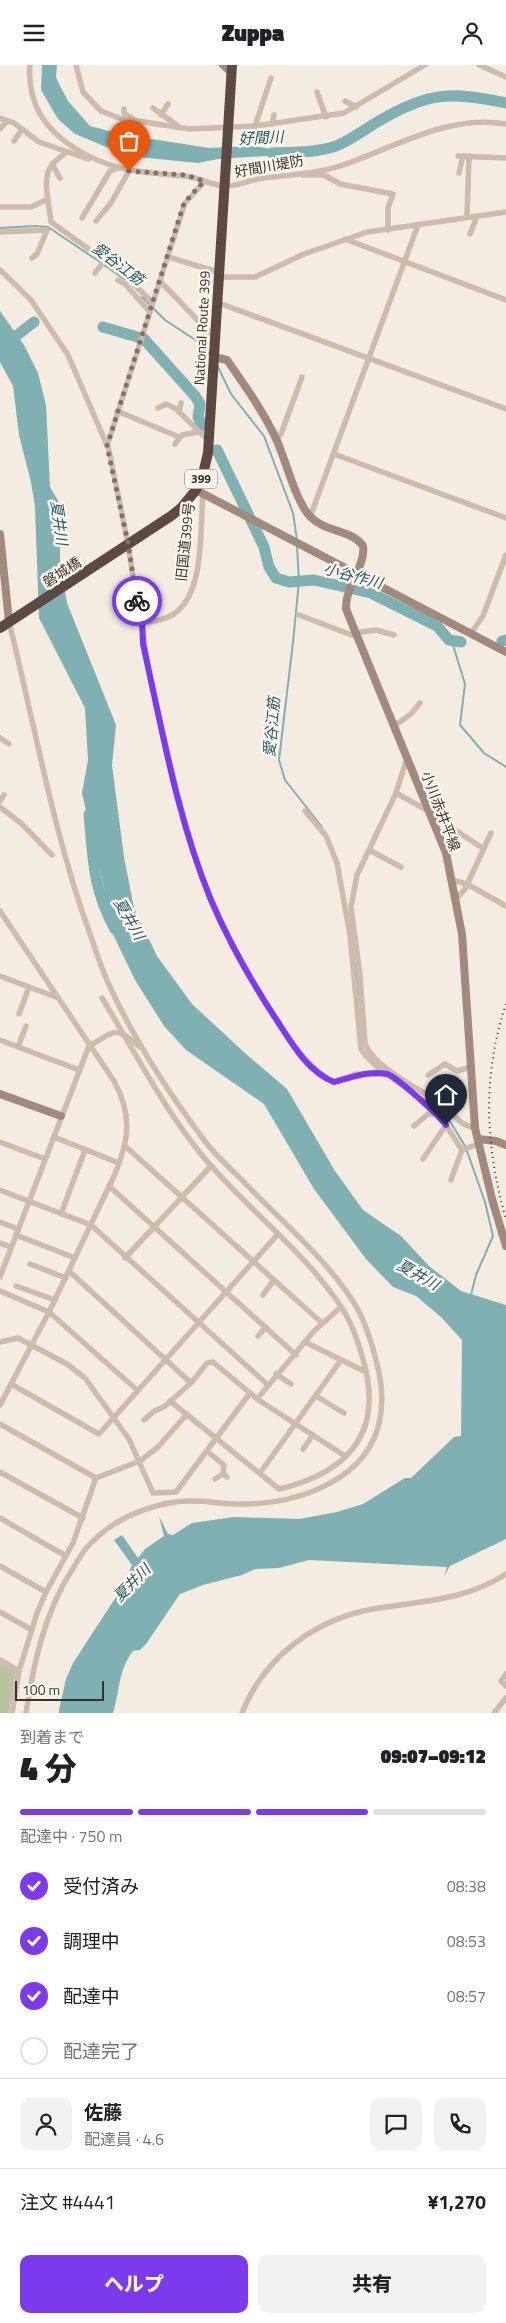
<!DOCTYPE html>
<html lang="ja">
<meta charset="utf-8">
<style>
:root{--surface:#fff;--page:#f2f2f2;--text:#202124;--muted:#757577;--line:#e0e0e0;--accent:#7c3aed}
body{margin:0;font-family:"Titillium Web","Noto Sans JP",sans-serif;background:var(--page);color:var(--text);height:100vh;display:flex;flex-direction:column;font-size:19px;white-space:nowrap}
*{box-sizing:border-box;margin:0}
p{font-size:16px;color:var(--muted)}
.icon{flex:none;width:28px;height:28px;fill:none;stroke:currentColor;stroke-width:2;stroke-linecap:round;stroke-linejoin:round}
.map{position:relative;height:1648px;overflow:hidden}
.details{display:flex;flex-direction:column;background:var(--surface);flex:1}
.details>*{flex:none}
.scale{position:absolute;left:15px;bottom:12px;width:89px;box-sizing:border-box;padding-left:5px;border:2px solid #3b302b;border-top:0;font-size:14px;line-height:18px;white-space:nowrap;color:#3b302b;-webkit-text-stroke:4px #fbf5ee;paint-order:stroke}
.pin{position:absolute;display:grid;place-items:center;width:42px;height:42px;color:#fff;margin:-51px -21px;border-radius:50% 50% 50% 0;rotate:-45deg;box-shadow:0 0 5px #0007}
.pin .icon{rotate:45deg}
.courier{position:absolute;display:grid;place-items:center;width:50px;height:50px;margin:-25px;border:4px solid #7c3aed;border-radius:50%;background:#fff;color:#222;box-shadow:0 1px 6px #0007}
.overview em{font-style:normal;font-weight:800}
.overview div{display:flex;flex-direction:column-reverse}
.overview{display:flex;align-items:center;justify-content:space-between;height:85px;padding:0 20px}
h1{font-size:32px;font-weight:800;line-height:38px}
.bar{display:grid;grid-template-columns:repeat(4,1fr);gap:8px 5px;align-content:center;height:60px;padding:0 20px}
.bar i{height:6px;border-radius:4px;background:var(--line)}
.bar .on{background:var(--accent)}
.bar p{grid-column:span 4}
.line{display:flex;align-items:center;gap:12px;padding:0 20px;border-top:1px solid var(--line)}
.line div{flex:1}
.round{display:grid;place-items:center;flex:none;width:52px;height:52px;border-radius:10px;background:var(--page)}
ol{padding:0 20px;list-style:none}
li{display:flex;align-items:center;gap:15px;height:55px}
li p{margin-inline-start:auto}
li .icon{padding:5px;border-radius:50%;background:var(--accent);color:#fff;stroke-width:4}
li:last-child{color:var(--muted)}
li i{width:28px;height:28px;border:2px solid var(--line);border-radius:50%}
.cta{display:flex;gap:10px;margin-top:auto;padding:10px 20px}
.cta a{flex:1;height:58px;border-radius:10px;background:var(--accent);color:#fff;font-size:20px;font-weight:800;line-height:58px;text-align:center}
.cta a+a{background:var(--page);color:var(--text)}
header{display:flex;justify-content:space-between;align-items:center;height:65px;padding:0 20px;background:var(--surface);font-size:22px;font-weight:800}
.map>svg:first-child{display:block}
.green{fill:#b8c4a0}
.water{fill:#7fb0b2}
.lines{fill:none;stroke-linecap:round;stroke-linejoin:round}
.stream{stroke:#7fb0b2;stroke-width:2}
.river{stroke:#7fb0b2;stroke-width:11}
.street{stroke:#cdbbac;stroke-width:5.5}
.secondary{stroke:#a18a7d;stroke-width:8}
.highway{stroke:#5c4a42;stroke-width:10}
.rail{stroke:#3b302b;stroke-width:2;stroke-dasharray:1 4;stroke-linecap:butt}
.done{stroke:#7c716b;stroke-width:5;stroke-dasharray:0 9}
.route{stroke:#7c3aed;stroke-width:6}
.labels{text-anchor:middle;stroke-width:5;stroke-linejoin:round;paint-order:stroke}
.shield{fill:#fbf5ee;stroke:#756b66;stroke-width:1}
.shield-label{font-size:12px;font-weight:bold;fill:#3b302b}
.street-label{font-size:14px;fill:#3b302b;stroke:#fbf5ee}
.water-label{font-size:15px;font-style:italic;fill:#1f5a5e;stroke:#fbf5ee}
</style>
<header><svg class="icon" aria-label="menu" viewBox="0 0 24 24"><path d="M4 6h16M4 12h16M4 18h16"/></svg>Zuppa<svg class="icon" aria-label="person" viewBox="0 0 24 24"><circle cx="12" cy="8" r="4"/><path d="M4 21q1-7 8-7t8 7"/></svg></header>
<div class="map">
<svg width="506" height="1648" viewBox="0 0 506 1648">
<rect width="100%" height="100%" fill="#f4ebe1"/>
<!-- green -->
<path class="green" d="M0,1597L16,1607L9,1648H0Z"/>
<!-- water -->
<g class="water">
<path d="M42,0H57L56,12L60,21L68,36L90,61L120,69L209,83L254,81L297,89L218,94L198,98L128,91L75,69L58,54L41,25Z"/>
<path d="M0,246L24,280L38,308L46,340L50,422L60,439V496L67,538L116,660L112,700L124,792L134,843L157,891L192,939L246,989L287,1024L335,1106L363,1145L401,1171L429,1201L461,1226L506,1240V1474L450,1501L444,1511L447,1502L309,1495L279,1503L255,1504L242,1510L203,1520L180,1529L146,1579L140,1585L133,1586C118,1605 120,1626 113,1648H59V1645L66,1614L73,1598L131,1509L129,1507L132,1500L114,1475L122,1470L138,1493L145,1484L164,1471L159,1451L168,1469L173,1470L192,1458L234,1452L299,1454L337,1447L363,1439L405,1413H411L454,1372L461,1371L462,1275L441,1252L416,1231L393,1222L366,1194L314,1124L264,1039L186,985L164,961L135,915L109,861L104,822L82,728L88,695L85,643L39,553L35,442L31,417L19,370L13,321L0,297Z"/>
</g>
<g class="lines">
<!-- stream -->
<g class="stream">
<path d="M0,163L35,161L48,162L100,197"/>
<path d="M104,200L127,216"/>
<path d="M142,232L165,255L203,280L210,290"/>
<path d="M218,302L231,329L264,371L293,448L297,475"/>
<path d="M297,482L299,516L293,577L279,695L285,715L322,762"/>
<path d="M455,577L453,580L465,619L460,660L484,688L506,702"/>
<path d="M355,898L359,929"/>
<path d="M436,1044L451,1058L465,1081"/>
<path d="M467,1086L485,1137L493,1171L476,1210L471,1230"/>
</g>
<!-- river -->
<g class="river">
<path d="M272,88C293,87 315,88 336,81C351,75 365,64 379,56C428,27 451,26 506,38"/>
<path d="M103,262L144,274L195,331L200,339L198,352L202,361"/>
<path d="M7,278L34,257"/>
<path d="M217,385L264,482L269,502L276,513L289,517L314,515L371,528L437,561L449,575L461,577"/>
<path d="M502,576L506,575"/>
<path d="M89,749C93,793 93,825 115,864"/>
</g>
<!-- street -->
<g class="street">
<path d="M30,0C27,38 44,64 76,84C113,107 143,107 184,111C198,112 211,120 224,121C235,122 247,116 258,114C286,110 316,109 343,100C396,82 448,49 506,59"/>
<path d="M76,0L83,27L101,46L119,53L189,64L255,61L344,48L425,0"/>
<path d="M479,0L506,12"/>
<path d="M317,27L326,52"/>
<path d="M345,36L356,42"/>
<path d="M153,43L178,61"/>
<path d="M124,44V48L133,54"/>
<path d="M161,50L168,39"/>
<path d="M0,53L14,58L39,77L88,94"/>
<path d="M272,59L274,50"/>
<path d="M255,61L271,13"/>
<path d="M0,64L7,56"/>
<path d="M14,76L22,64"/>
<path d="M67,87C61,91 54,96 50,103C42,115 50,144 51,157L122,208L152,237"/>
<path d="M458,91L506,93"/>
<path d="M52,99L60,113"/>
<path d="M459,108L463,91"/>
<path d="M303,110H324L340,119L393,129L388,143V165"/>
<path d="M0,142H31L48,134"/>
<path d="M467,152L469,91"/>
<path d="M82,153L110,106L118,103"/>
<path d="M96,156L111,138L129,106"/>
<path d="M0,167L46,165"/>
<path d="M470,169L477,151"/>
<path d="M345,174L506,235"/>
<path d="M168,192L218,207"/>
<path d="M32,193L37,189L47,165"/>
<path d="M0,205L31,235L68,290L109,385L128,479L138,544C144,565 145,588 150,610C167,685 182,761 210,833C225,869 245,904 265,937C284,967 302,998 333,1017L356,1009H388"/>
<path d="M95,208L105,195"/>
<path d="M218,212H255L304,189L367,167L506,147"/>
<path d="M118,215L125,219L149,246"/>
<path d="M160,216L209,267L215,270"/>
<path d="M216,237L506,344"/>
<path d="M158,343L166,339L175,343L208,375"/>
<path d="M117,346L179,372"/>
<path d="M179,347L181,338"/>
<path d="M276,374L281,369L302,312"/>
<path d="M175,379L182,370L199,367"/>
<path d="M107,381L185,138L205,116"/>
<path d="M334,389L506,453"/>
<path d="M310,452L418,160"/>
<path d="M299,550L357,572"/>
<path d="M9,557C35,661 53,767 90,869C96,886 102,905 110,922C135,976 168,1027 204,1075C215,1090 230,1103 243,1116C279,1154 326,1193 354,1238C364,1253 370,1273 375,1291C381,1313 384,1332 380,1354C369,1414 300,1438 246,1439C221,1440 199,1433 175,1437C144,1442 114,1455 92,1477C85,1483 80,1492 75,1500C45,1545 34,1596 26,1648"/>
<path d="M142,558C153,556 166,555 175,548C205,527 200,462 203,428"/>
<path d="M355,568L376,565L394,570"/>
<path d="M471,568L483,551L506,490"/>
<path d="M394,661L411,649L420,638"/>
<path d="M0,673L9,679"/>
<path d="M407,693L396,728L357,810L351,842L360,910L365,978C373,1003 423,1025 444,1041C457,1051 457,1059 475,1063"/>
<path d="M396,728L430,747"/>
<path d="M0,736L4,730"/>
<path d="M0,742L22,759L52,790"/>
<path d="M305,746L326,771L337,798L350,870L361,984C379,1011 414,1023 435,1047C446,1058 453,1072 462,1085"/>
<path d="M431,749L484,784"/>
<path d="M369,785L401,802"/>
<path d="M452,815L467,819L506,841"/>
<path d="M456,834L465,824L491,768"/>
<path d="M0,846L114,1016C133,1051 129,1076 114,1111L49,1247L0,1340"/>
<path d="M0,911L56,932"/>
<path d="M102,933C134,985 162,1041 201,1089C245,1143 303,1184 342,1243C354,1262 361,1285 366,1306C381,1375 341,1409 279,1424L170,1336"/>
<path d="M19,949L29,922"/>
<path d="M0,975L79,1005"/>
<path d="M18,982L26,961"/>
<path d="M428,1010L445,999L457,1006L471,1002"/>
<path d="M414,1061L428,1049H438"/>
<path d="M54,1072L119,1098"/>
<path d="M0,1077L45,1094"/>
<path d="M125,1081L322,1258"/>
<path d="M423,1094L446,1060"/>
<path d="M451,1115L462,1085L478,1079"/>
<path d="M109,1121L296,1290"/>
<path d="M0,1125L91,1160L268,1320"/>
<path d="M61,1149L85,1085"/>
<path d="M0,1157L18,1164"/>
<path d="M16,1170L75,1193"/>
<path d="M0,1178L11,1182"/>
<path d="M125,1193L211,1101"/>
<path d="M30,1199L66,1213"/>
<path d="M69,1206L191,1318"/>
<path d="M0,1212L89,981C117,965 115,961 140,982"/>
<path d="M16,1221L55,1235"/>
<path d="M0,1226L49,1247L137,1325"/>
<path d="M263,1230L274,1215"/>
<path d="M258,1271L266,1262"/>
<path d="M0,1277L18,1273L67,1299L85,1313L129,1374L153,1428L176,1427L250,1328"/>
<path d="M305,1277L366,1307"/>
<path d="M276,1309L291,1319"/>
<path d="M11,1319L99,1369L278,1169"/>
<path d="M316,1331L344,1348"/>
<path d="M257,1334L314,1266L341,1242"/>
<path d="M144,1355L153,1347L165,1341L191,1318L207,1298L213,1297L257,1334L345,1391"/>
<path d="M0,1359L96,1413"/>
<path d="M303,1384L313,1370"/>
<path d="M207,1386L224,1400L223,1409"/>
<path d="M0,1407L83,1453"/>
<path d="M260,1408L341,1295"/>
<path d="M96,1413L140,1396L158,1382L187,1349"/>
<path d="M215,1414L223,1409L227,1412"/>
<path d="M0,1453L66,1491"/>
<path d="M0,1501L46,1527"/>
<path d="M0,1547L32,1565"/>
<path d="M0,1595L19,1606"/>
<path d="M506,1609L501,1616L506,1621"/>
<path d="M12,1648L19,1606L37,1548L46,1527L73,1478L96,1413"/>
<path d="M242,1648C265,1590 317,1553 378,1543C424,1536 466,1535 506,1509"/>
<path d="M494,1648L506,1633"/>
</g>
<!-- secondary -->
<g class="secondary">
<path d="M223,0L231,7"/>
<path d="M214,292L227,295C245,321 264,347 277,376C286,396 295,433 308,449C323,468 352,464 363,481C366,501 345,521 346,544L446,788L462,869L475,1063L492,1134L506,1181"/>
<path d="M196,425L506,587"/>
<path d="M0,469L9,557"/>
<path d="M0,1029L61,1051"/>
<path d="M478,1074L496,1076L506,1080"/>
</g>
<!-- highway -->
<path class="highway" d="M0,563L171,451L181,443L196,425L203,409L208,388L232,0"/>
<!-- rail -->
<path class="rail" d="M506,939C482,1011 485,1081 506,1154"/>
</g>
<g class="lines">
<!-- done -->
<path class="done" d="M129,106L185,110L204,116L184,138L107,381L128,478L137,536"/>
<!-- route -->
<path class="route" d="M137,536L142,553L143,579C162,664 177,753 211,835C229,877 252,918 278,957C292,979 308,1007 334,1017C351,1013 368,1005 387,1009C396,1011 439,1051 446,1060"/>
</g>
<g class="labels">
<!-- shield labels -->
<rect class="shield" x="185" y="404.5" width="32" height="19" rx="4"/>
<g class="shield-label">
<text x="201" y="418">399</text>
</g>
<!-- street labels -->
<g class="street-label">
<text transform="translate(269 101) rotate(-10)" y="5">好間川堤防</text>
<text transform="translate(202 263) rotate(-87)" y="5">National Route 399</text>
<text transform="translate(185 477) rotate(-84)" y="5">旧国道399号</text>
<text transform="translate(62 507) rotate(-33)" y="5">磐城橋</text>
<text transform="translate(441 746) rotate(69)" y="5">小川赤井平線</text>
</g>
<!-- water labels -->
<g class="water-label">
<text transform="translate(261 73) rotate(-3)" y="5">好間川</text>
<text transform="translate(118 199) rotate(37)" y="5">愛谷江筋</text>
<text transform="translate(59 458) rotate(82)" y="5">夏井川</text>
<text transform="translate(353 511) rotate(15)" y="5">小谷作川</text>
<text transform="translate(272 662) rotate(-85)" y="5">愛谷江筋</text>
<text transform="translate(129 854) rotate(60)" y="5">夏井川</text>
<text transform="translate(418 1210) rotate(30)" y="5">夏井川</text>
<text transform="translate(132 1518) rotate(-45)" y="5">夏井川</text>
</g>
</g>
</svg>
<div class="scale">100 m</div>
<div class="pin" style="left:129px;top:106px;background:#ea580c"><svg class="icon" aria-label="bag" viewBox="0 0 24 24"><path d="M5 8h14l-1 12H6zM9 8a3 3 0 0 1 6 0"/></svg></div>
<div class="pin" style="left:446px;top:1060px;background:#1f2937"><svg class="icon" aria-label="home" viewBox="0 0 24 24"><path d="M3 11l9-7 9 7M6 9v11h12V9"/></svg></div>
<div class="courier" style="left:137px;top:536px"><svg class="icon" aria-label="bike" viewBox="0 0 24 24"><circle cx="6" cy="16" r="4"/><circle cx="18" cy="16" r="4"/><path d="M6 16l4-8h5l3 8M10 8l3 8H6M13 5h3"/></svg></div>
</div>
<section class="details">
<div class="overview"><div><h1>4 分</h1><p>到着まで</p></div><em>09:07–09:12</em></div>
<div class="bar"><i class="on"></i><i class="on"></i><i class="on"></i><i></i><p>配達中 · 750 m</p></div>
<ol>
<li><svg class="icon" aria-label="check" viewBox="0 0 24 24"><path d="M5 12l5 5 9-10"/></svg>受付済み<p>08:38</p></li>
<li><svg class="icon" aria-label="check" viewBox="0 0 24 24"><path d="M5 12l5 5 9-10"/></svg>調理中<p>08:53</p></li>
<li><svg class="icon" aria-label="check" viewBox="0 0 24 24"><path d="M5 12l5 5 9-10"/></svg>配達中<p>08:57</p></li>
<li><i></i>配達完了</li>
</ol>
<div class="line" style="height:90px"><a class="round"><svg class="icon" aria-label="person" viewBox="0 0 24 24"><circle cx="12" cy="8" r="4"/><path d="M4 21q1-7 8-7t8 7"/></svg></a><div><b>佐藤</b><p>配達員 · 4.6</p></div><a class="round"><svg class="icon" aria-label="chat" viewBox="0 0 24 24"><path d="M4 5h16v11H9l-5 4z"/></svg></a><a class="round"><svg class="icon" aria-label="phone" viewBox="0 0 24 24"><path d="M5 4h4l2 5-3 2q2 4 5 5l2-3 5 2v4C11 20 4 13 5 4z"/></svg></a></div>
<div class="line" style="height:65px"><div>注文 #4441</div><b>¥1,270</b></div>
<div class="cta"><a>ヘルプ</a><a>共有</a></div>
</section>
